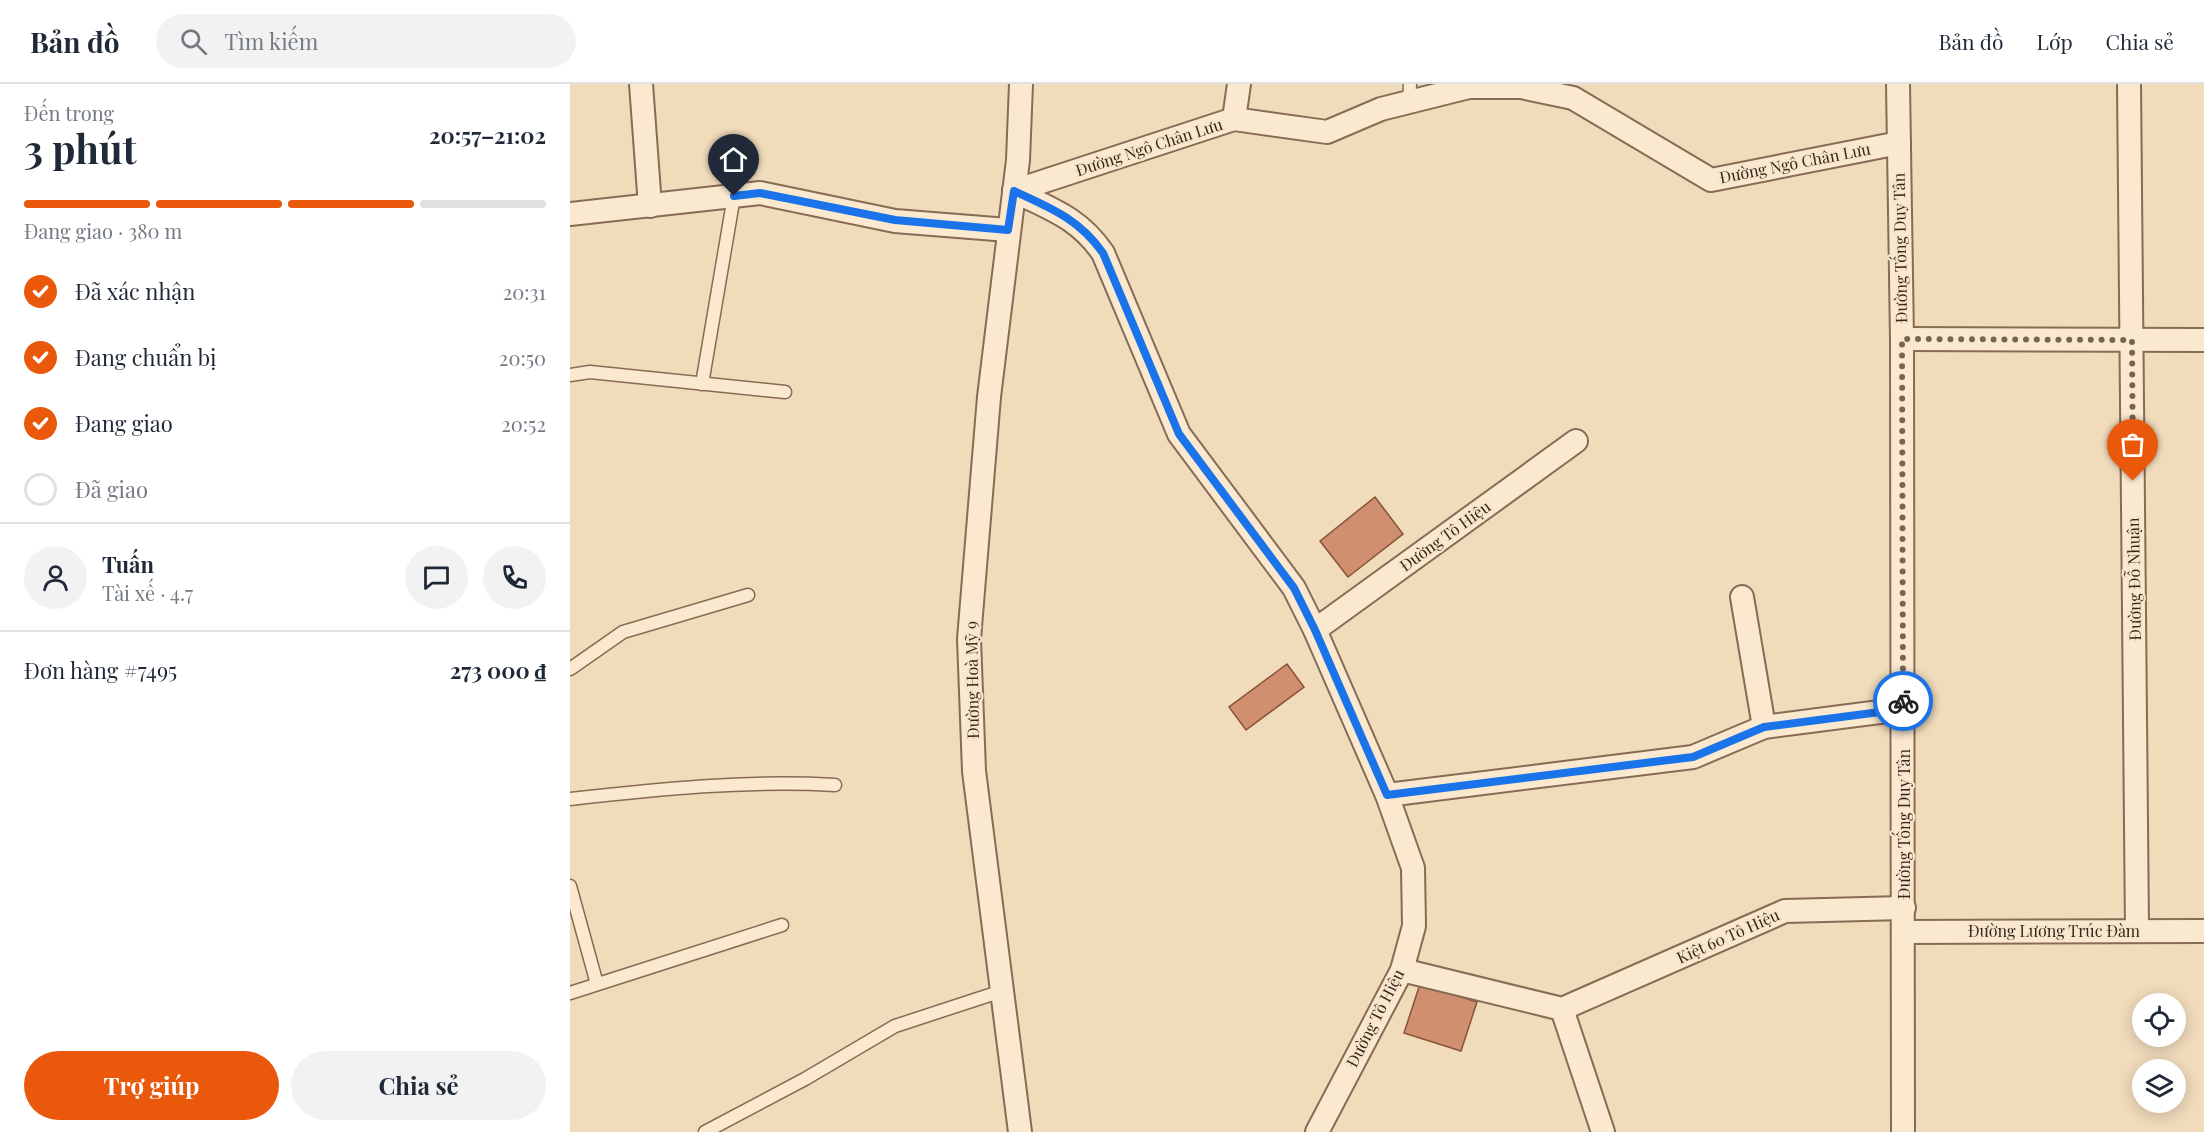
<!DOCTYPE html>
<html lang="vi">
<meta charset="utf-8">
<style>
:root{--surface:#fff;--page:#f2f2f3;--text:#1f2937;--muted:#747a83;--line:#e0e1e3;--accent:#ea580c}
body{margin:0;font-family:"Playfair Display",serif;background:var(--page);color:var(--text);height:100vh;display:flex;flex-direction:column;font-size:22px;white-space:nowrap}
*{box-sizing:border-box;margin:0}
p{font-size:20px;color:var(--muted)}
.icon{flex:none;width:33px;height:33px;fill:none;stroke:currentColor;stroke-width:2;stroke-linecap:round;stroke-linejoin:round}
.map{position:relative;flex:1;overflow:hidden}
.sheet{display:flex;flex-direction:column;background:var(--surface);width:570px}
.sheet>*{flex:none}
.fabs{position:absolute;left:1562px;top:909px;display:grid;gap:12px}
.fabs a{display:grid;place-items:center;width:54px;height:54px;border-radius:50%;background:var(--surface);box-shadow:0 3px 15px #0003;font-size:30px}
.pin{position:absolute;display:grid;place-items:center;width:51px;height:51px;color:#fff;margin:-62px -26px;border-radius:50% 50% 50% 0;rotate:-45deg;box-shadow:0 0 6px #0007}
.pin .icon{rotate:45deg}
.courier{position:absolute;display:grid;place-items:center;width:60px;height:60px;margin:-30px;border:4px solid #1a73e8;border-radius:50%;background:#fff;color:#222;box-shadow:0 2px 8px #0007}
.headline em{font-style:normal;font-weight:700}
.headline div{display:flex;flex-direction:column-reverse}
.headline{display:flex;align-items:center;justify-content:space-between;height:102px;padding:0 24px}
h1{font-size:39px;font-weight:700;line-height:45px}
.bar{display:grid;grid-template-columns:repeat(4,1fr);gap:9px 6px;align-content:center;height:72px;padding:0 24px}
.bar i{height:8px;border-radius:4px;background:var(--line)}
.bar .on{background:var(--accent)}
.bar p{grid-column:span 4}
.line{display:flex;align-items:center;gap:15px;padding:0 24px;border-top:2px solid var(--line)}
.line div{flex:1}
.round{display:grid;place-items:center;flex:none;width:63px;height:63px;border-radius:32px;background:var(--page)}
ol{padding:0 24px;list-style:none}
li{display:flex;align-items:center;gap:18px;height:66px}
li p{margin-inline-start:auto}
li .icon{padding:6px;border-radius:50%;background:var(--accent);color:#fff;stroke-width:4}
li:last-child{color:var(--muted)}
li i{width:33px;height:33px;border:3px solid var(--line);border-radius:50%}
.cta{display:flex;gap:12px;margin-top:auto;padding:12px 24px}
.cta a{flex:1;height:69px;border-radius:36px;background:var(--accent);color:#fff;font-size:24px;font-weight:700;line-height:69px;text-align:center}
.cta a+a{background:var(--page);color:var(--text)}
header{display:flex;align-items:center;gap:36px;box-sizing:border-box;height:84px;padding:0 30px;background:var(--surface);border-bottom:2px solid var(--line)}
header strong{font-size:28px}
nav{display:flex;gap:33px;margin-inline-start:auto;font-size:21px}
.search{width:420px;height:54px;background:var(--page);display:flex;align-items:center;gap:15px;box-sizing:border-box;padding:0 21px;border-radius:33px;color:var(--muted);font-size:22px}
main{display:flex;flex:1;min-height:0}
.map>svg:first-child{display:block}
.building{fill:#d08f6f;stroke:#885239;stroke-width:1.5}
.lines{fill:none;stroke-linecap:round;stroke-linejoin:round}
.lane-casing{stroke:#876b54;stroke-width:15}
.street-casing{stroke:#876b54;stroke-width:26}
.lane{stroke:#fae9cf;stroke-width:12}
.street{stroke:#fae9cf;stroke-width:22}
.done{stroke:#776552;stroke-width:6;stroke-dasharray:0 10.8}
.route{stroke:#1a73e8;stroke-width:8}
.labels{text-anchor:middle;stroke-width:4.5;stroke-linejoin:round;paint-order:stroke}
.street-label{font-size:16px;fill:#36251a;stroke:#f7e6cb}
</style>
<header>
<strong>Bản đồ</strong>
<div class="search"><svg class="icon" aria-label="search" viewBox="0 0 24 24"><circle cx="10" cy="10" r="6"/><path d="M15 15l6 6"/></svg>Tìm kiếm</div>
<nav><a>Bản đồ</a><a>Lớp</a><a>Chia sẻ</a></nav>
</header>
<main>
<section class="sheet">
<div class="headline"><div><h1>3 phút</h1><p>Đến trong</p></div><em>20:57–21:02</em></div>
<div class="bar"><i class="on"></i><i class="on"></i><i class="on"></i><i></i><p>Đang giao · 380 m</p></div>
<ol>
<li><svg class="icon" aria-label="check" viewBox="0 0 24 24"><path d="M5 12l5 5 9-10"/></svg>Đã xác nhận<p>20:31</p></li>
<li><svg class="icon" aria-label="check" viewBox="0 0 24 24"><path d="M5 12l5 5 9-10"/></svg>Đang chuẩn bị<p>20:50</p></li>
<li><svg class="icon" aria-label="check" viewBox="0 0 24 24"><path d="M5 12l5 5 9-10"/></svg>Đang giao<p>20:52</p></li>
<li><i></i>Đã giao</li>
</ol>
<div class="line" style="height:108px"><a class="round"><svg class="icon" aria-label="person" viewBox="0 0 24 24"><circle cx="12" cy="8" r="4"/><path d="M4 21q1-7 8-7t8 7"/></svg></a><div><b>Tuấn</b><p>Tài xế · 4.7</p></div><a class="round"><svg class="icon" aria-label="chat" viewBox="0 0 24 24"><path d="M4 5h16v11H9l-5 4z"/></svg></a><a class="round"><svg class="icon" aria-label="phone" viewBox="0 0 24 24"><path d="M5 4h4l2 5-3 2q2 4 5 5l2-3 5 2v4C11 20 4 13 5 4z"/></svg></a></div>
<div class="line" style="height:78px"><div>Đơn hàng #7495</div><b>273 000 ₫</b></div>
<div class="cta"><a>Trợ giúp</a><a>Chia sẻ</a></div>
</section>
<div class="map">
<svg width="1634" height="1048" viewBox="0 0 1634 1048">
<rect width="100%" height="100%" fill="#f0dbbb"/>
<!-- building -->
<g class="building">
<path d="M805,413L833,450L778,493L750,457Z"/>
<path d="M717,580L734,603L676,646L659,623Z"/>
<path d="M850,900L907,918L891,967L834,949Z"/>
</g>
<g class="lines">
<defs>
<g id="lane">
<path d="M839,18L840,0"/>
<path d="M0,291L20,288L215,308"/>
<path d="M132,300L164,112"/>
<path d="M0,585L53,548L178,511"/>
<path d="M0,715C89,705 176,696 265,701"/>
<path d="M0,802L27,900"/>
<path d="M0,909L212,841"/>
<path d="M135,1048L235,995L325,942L432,907"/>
</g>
<g id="street">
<path d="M71,0L80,122"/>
<path d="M1328,0L1332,255L1333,1048"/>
<path d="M1559,0L1567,846"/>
<path d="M664,35L669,0"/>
<path d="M444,107C481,125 509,134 533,169L609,350L724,504L745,546L817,711L843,784L844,842L832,886L747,1048"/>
<path d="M444,107L664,35L757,48L811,25L899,3H951L1003,14L1141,96L1329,59"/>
<path d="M0,130L190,109L325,137L438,146"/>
<path d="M1332,255L1634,256"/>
<path d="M1172,513L1194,643"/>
<path d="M745,546L1006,357"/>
<path d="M817,711L1123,673L1194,643L1333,625"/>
<path d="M1334,848L1634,847"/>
<path d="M832,886L992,925L1215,827L1334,824"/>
<path d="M992,925L1033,1048"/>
<path d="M450,1048L404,687L399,555L419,313L448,76L451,0"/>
</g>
</defs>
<!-- lane casing -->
<use href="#lane" class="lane-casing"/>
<!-- street casing -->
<use href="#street" class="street-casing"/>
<!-- lane -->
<use href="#lane" class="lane"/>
<!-- street -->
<use href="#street" class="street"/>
</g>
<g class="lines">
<!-- done -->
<path class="done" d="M1333,617L1332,255L1562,256L1563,397"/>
<!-- route -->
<path class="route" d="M164,112L190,109L325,136L438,146L444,107C481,124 509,135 533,169L609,350L724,504L745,546L817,711L1123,673L1194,643L1333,625V617"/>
</g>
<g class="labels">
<!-- street labels -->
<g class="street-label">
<text transform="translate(579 63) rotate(-18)" y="6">Đường Ngô Chân Lưu</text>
<text transform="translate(1225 79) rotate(-11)" y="6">Đường Ngô Chân Lưu</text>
<text transform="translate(1330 164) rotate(-91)" y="6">Đường Tống Duy Tân</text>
<text transform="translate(875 452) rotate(-36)" y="6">Đường Tô Hiệu</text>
<text transform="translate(1564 495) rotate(-91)" y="6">Đường Đỗ Nhuận</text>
<text transform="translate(402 596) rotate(-91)" y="6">Đường Hoà Mỹ 9</text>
<text transform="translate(1334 740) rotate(-90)" y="6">Đường Tống Duy Tân</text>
<text x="1484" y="853">Đường Lương Trúc Đàm</text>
<text transform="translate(1158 852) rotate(-24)" y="6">Kiệt 60 Tô Hiệu</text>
<text transform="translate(805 934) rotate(-63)" y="6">Đường Tô Hiệu</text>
</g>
</g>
</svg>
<div class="fabs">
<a><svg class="icon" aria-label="locate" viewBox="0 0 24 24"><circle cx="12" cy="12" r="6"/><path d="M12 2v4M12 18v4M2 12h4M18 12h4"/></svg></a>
<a><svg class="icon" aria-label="layers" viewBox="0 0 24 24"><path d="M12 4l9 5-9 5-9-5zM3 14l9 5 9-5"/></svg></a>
</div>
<div class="pin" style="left:1563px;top:397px;background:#ea580c"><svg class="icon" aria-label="bag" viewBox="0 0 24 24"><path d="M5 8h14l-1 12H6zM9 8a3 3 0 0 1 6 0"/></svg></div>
<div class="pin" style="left:164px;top:112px;background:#1f2937"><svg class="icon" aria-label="home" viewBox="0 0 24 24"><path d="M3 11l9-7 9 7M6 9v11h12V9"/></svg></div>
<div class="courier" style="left:1333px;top:617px"><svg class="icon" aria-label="bike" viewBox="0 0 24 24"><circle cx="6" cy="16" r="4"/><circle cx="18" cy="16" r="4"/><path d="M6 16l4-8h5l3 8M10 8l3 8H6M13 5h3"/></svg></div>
</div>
</main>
